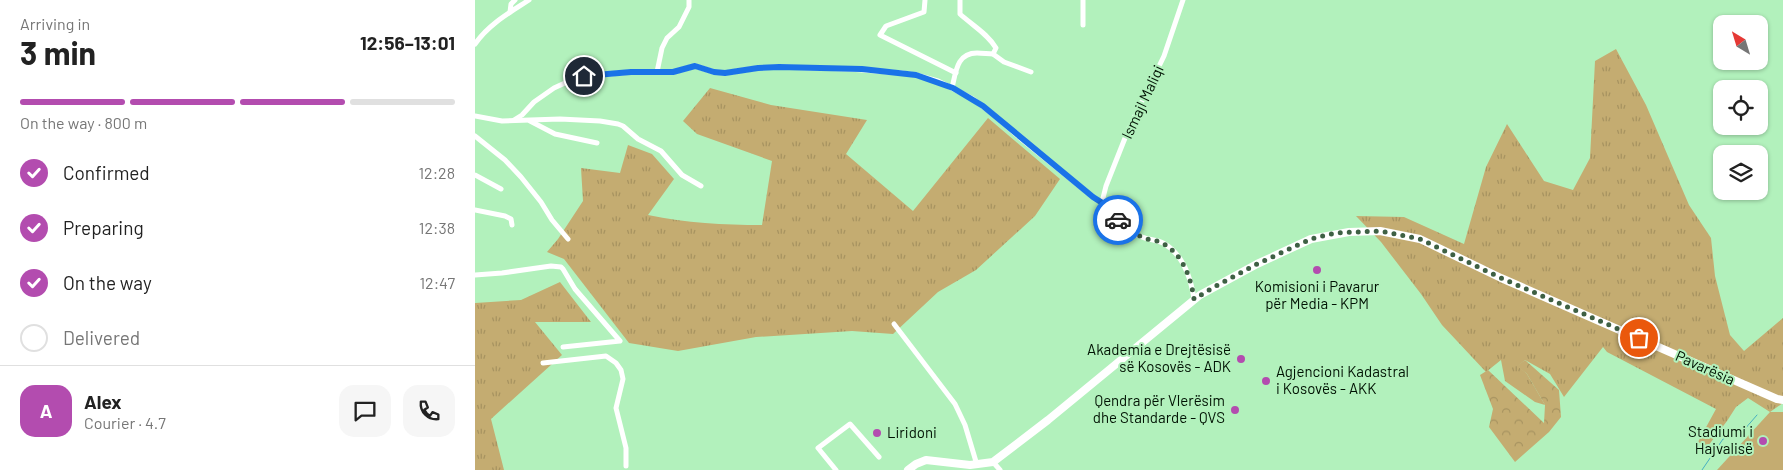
<!DOCTYPE html>
<meta charset="utf-8">
<style>
:root{--surface:#fff;--page:#f6f6f6;--text:#222;--muted:#767676;--line:#e0e0e0;--accent:#b34caf}
body{margin:0;font-family:Barlow,sans-serif;background:var(--page);color:var(--text);height:100vh;display:flex;flex-direction:column;font-size:19px;white-space:nowrap}
*{box-sizing:border-box;margin:0}
p{font-size:16px;color:var(--muted)}
.icon{flex:none;width:28px;height:28px;fill:none;stroke:currentColor;stroke-width:2;stroke-linecap:round;stroke-linejoin:round}
.map{position:relative;flex:1;overflow:hidden}
.panel{display:flex;flex-direction:column;background:var(--surface);width:475px}
.panel>*{flex:none}
.needle{width:32px;rotate:322deg}
.fabs{position:absolute;left:1238px;top:15px;display:grid;gap:10px}
.fabs a{display:grid;place-items:center;width:55px;height:55px;border-radius:10px;background:var(--surface);box-shadow:0 1px 4px #0004;font-size:25px}
.pin{position:absolute;display:grid;place-items:center;width:42px;height:42px;color:#fff;margin:-21px;border:2px solid #fff;border-radius:50%;box-shadow:0 1px 5px #0007}
.courier{position:absolute;display:grid;place-items:center;width:50px;height:50px;margin:-25px;border:4px solid #1a73e8;border-radius:50%;background:#fff;color:#222;box-shadow:0 1px 6px #0007}
.head em{font-style:normal;font-weight:700}
.head div{display:flex;flex-direction:column-reverse}
.head{display:flex;align-items:center;justify-content:space-between;height:85px;padding:0 20px}
h1{font-size:32px;font-weight:700;line-height:38px}
.bar{display:grid;grid-template-columns:repeat(4,1fr);gap:8px 5px;align-content:center;height:60px;padding:0 20px}
.bar i{height:6px;border-radius:4px;background:var(--line)}
.bar .selected{background:var(--accent)}
.bar p{grid-column:span 4}
.line{display:flex;align-items:center;gap:12px;padding:0 20px;border-top:1px solid var(--line)}
.line div{flex:1}
.round{display:grid;place-items:center;flex:none;width:52px;height:52px;border-radius:15px;background:var(--page)}
ol{padding:0 20px;list-style:none}
li{display:flex;align-items:center;gap:15px;height:55px}
li p{margin-inline-start:auto}
li .icon{padding:5px;border-radius:50%;background:var(--accent);color:#fff;stroke-width:4}
li:last-child{color:var(--muted)}
li i{width:28px;height:28px;border:2px solid var(--line);border-radius:50%}
main{display:flex;flex:1;min-height:0}
.map>svg:first-child{display:block}
.grass{fill:url(#grass-tufts)}
.forest{fill:url(#forest-crowns)}
.garden{fill:#c4ac71}
.lines{fill:none;stroke-linecap:round;stroke-linejoin:round}
.stream{stroke:#46b0c0;stroke-width:1}
.street{stroke:#fff;stroke-width:5}
.secondary{stroke:#fff;stroke-width:8}
.done{stroke:#3e6044;stroke-width:5;stroke-dasharray:0 9}
.route{stroke:#1a73e8;stroke-width:6}
.poi-dot{fill:#b34caf;stroke:#b2f1bc;stroke-width:2}
.labels{text-anchor:middle;stroke-width:4;stroke-linejoin:round;paint-order:stroke}
.street-label{font-size:15px;fill:#001203;stroke:#b2f1bc}
.poi-label{font-size:15px;fill:#001203;stroke:#b2f1bc;text-anchor:end}
</style>
<main>
<section class="panel">
<div class="head"><div><h1>3 min</h1><p>Arriving in</p></div><em>12:56–13:01</em></div>
<div class="bar"><i class="selected"></i><i class="selected"></i><i class="selected"></i><i></i><p>On the way · 800 m</p></div>
<ol>
<li><svg class="icon" aria-label="check" viewBox="0 0 24 24"><path d="M5 12l5 5 9-10"/></svg>Confirmed<p>12:28</p></li>
<li><svg class="icon" aria-label="check" viewBox="0 0 24 24"><path d="M5 12l5 5 9-10"/></svg>Preparing<p>12:38</p></li>
<li><svg class="icon" aria-label="check" viewBox="0 0 24 24"><path d="M5 12l5 5 9-10"/></svg>On the way<p>12:47</p></li>
<li><i></i>Delivered</li>
</ol>
<div class="line" style="height:90px"><b class="round" style="background:var(--accent);color:#fff">A</b><div><b>Alex</b><p>Courier · 4.7</p></div><a class="round"><svg class="icon" aria-label="chat" viewBox="0 0 24 24"><path d="M4 5h16v11H9l-5 4z"/></svg></a><a class="round"><svg class="icon" aria-label="phone" viewBox="0 0 24 24"><path d="M5 4h4l2 5-3 2q2 4 5 5l2-3 5 2v4C11 20 4 13 5 4z"/></svg></a></div>
</section>
<div class="map">
<svg width="1308" height="470" viewBox="0 0 1308 470">
<defs>
<pattern id="grass-tufts" width="24" height="20" patternUnits="userSpaceOnUse" patternTransform="scale(1.25)"><rect width="24" height="20" fill="#c4ac71"/><path d="M3 7l-1-3M5 7V3M7 7l1-3M15 17l-1-3M17 17v-4M19 17l1-3" fill="none" stroke="#a79360"/></pattern>
<pattern id="forest-crowns" width="20" height="18" patternUnits="userSpaceOnUse" patternTransform="scale(1.25)"><rect width="20" height="18" fill="#c4ac71"/><path d="M2 6a3 3 0 1 1 6 0M12 15a3 3 0 1 1 6 0" fill="none" stroke="#a79360"/></pattern>
</defs>
<rect width="100%" height="100%" fill="#b2f1bc"/>
<!-- grass -->
<g class="grass">
<path d="M1141,49L1171,105L1214,205L1236,238L1240,276L1255,335L1269,351L1308,318V403L1295,412L1273,398L1261,407L1252,421L1233,446L1223,442L1241,409L1132,352L1128,347L1089,397L1075,374L1050,360L1043,366L1052,374L1070,405L1060,402L1030,381L1026,360L1011,372L967,325L946,294L906,242L881,216L929,217L989,244L1011,167L1032,124L1069,181L1098,190L1115,158L1120,61Z"/>
<path d="M235,88L296,105L392,120L371,154L438,211L513,118L585,179L560,216L501,270L463,292L418,334L377,331L281,337L203,351L154,343L89,259L72,252L83,239L108,201L106,168L145,173L153,145L177,154L199,179L173,215C212,223 248,225 287,225L297,161L222,134L208,121Z"/>
<path d="M85,282L116,322H60L87,355L16,419L29,470H0V303L46,300Z"/>
</g>
<!-- forest -->
<path class="forest" d="M1050,360L1084,390L1086,417L1074,432L1040,462L1014,427L1018,409L1005,375L1013,370L1069,423L1070,405L1052,374L1042,366Z"/>
<!-- garden -->
<path class="garden" d="M1295,412H1308V470H1242Z"/>
<g class="lines">
<!-- stream -->
<path class="stream" d="M1227,470L1248,439L1269,430L1282,415"/>
<!-- street -->
<g class="street">
<path d="M450,0L449,12L411,26L405,35L481,73"/>
<path d="M485,0V14C497,25 513,34 521,48L518,54"/>
<path d="M608,0V25"/>
<path d="M35,12L36,4L40,0"/>
<path d="M0,44C14,24 34,13 54,0"/>
<path d="M182,72L187,48L192,38L204,27L214,7V0"/>
<path d="M477,88C481,71 482,53 502,53C508,53 513,54 518,54L529,62L556,72"/>
<path d="M0,116L27,121L85,119L125,121L143,124L148,126L163,139L186,151L207,175L226,186"/>
<path d="M39,120L47,115L59,102L79,88L103,77L156,72H198L220,66L239,72L250,73L283,68L304,67L374,69L427,73L441,75L463,81L498,99L519,115L545,138L618,197L629,204C637,217 654,234 670,238C676,240 682,240 688,243C708,254 716,279 719,299"/>
<path d="M55,121L80,134L122,143"/>
<path d="M0,136L30,160L46,177L66,202L77,220L93,239"/>
<path d="M0,175L26,189"/>
<path d="M629,204L628,198L631,186L654,128L689,56L708,0"/>
<path d="M0,210L30,216L36,219L37,225"/>
<path d="M0,275L27,273L76,266L86,267L88,269L100,289L145,341L88,347"/>
<path d="M419,324L480,404L490,425L502,465"/>
<path d="M68,363L131,356L141,363L146,370L148,379L141,408L151,448V466"/>
<path d="M518,462L525,470"/>
<path d="M361,470L343,448L375,424L404,457"/>
</g>
<!-- secondary -->
<path class="secondary" d="M433,470L441,464L451,460L495,465L518,462L573,420L725,295L782,264L836,239L874,232L905,231L945,239L1026,278L1302,399L1308,400"/>
</g>
<g class="lines">
<!-- done -->
<path class="done" d="M643,220C651,226 659,234 669,238C675,240 681,240 687,243C708,254 716,278 719,299L741,286L782,264L836,239L860,233L905,231L945,239L1026,278L1164,338"/>
<!-- route -->
<path class="route" d="M109,76L156,72H198L220,66L239,72L250,73L283,68L304,67L387,69L441,75L478,88L508,106L618,197L629,204L643,220"/>
</g>
<!-- markers -->
<g class="poi-dot">
<circle cx="842" cy="270" r="5"/>
<circle cx="766" cy="359" r="5"/>
<circle cx="791" cy="381" r="5"/>
<circle cx="760" cy="410" r="5"/>
<circle cx="402" cy="433" r="5"/>
<circle cx="1288" cy="441" r="5"/>
</g>
<g class="labels">
<!-- street labels -->
<g class="street-label">
<text transform="translate(668 102) rotate(-65)" y="5">Ismajl Maliqi</text>
<text transform="translate(1230 368) rotate(24)" y="5">Pavarësia</text>
</g>
<!-- poi labels -->
<g class="poi-label">
<text x="842" y="292" text-anchor="middle">Komisioni i Pavarur<tspan x="842" dy="17">për Media - KPM</tspan></text>
<text x="756" y="355">Akademia e Drejtësisë<tspan x="756" dy="17">së Kosovës - ADK</tspan></text>
<text x="801" y="377" text-anchor="start">Agjencioni Kadastral<tspan x="801" dy="17">i Kosovës - AKK</tspan></text>
<text x="750" y="406">Qendra për Vlerësim<tspan x="750" dy="17">dhe Standarde - QVS</tspan></text>
<text x="1278" y="437">Stadiumi i<tspan x="1278" dy="17">Hajvalisë</tspan></text>
<text x="412" y="438" text-anchor="start">Liridoni</text>
</g>
</g>
</svg>
<div class="fabs">
<a><svg class="needle" viewBox="-14 -14 28 28"><path d="M0-13l5 13h-10z" fill="#e53935"/><path d="M0 13l5-13h-10z" fill="#767676"/></svg></a>
<a><svg class="icon" aria-label="locate" viewBox="0 0 24 24"><circle cx="12" cy="12" r="6"/><path d="M12 2v4M12 18v4M2 12h4M18 12h4"/></svg></a>
<a><svg class="icon" aria-label="layers" viewBox="0 0 24 24"><path d="M12 4l9 5-9 5-9-5zM3 14l9 5 9-5"/></svg></a>
</div>
<div class="pin" style="left:1164px;top:338px;background:#ea580c"><svg class="icon" aria-label="bag" viewBox="0 0 24 24"><path d="M5 8h14l-1 12H6zM9 8a3 3 0 0 1 6 0"/></svg></div>
<div class="pin" style="left:109px;top:76px;background:#1f2937"><svg class="icon" aria-label="home" viewBox="0 0 24 24"><path d="M3 11l9-7 9 7M6 9v11h12V9"/></svg></div>
<div class="courier" style="left:643px;top:220px"><svg class="icon" aria-label="car" viewBox="0 0 24 24"><path d="M5 17H2v-5l4-1 3-4h7l3 4 3 1v5h-3M9 17h6M6 11h13"/><circle cx="7" cy="17" r="2"/><circle cx="17" cy="17" r="2"/></svg></div>
</div>
</main>
